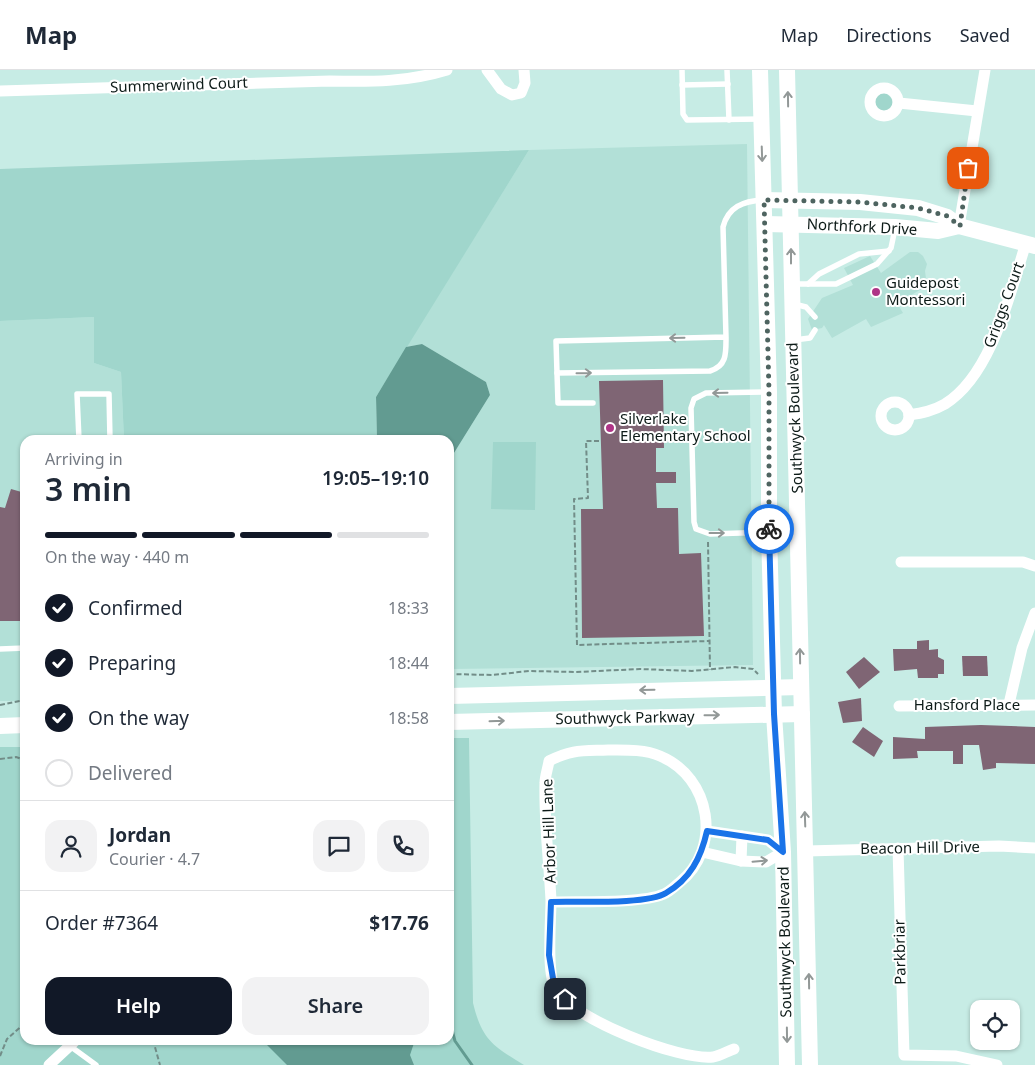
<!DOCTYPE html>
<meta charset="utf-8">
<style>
:root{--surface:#fff;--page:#f2f2f3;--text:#1f2937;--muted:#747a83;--line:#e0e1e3;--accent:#111827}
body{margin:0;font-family:"Noto Sans",sans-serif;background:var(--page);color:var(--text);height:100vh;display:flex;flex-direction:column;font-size:19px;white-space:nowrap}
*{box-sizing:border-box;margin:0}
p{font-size:16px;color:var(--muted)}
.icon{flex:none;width:28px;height:28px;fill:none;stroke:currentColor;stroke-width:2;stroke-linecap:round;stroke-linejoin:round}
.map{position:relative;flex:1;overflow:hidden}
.panel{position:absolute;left:20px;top:365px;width:434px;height:610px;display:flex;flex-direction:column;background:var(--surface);border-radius:15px;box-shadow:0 1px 4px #0004}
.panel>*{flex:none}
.fabs{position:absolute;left:970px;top:930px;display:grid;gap:10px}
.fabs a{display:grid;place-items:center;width:50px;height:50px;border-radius:10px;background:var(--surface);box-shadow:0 1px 4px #0004;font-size:25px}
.pin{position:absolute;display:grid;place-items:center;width:42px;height:42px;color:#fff;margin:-21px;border-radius:10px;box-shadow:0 2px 8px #0006}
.courier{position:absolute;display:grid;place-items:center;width:50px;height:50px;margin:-25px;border:4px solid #1a73e8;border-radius:50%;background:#fff;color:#222;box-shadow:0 1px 6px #0007}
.head em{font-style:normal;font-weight:600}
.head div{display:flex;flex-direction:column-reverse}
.head{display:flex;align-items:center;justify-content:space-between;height:85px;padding:0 25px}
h1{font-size:32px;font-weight:600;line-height:38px}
.bar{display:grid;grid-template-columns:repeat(4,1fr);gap:8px 5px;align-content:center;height:60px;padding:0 25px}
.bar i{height:6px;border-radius:4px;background:var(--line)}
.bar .selected{background:var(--accent)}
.bar p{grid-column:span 4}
.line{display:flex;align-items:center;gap:12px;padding:0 25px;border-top:1px solid var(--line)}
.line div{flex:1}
.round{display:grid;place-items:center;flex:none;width:52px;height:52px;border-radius:15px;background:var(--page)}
ol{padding:0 25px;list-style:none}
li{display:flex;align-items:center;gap:15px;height:55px}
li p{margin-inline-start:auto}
li .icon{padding:5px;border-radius:50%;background:var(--accent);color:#fff;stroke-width:4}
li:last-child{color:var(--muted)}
li i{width:28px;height:28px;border:2px solid var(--line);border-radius:50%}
.primary-button{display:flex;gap:10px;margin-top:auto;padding:10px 25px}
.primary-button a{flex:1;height:58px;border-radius:15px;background:var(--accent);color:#fff;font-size:20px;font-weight:600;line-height:58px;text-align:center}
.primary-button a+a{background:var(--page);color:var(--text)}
header{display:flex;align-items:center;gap:30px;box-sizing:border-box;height:70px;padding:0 25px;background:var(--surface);border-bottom:1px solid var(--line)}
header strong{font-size:24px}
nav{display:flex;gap:28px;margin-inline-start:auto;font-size:18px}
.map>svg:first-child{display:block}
.built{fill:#b2e0d7}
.green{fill:#a0d6cc}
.water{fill:#629b91}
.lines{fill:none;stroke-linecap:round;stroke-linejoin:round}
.stream{stroke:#629b91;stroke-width:3}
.building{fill:#7f6574}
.path{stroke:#728d88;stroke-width:2;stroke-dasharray:5 2.5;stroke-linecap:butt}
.lane{stroke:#fff;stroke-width:5.5}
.street{stroke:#fff;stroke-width:11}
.secondary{stroke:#fff;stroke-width:16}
.oneway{stroke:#929897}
.done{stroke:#4e6460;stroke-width:5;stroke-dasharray:0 9}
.route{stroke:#1a73e8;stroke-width:6}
.poi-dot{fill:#af3487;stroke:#fff;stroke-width:2}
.labels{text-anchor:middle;stroke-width:4;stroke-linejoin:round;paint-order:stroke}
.street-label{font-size:15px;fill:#0d1b18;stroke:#fff}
.poi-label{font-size:15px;fill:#0d1b18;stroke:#fff;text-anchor:start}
</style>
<header>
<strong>Map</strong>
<nav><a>Map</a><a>Directions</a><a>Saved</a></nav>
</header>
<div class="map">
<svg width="1035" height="995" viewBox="0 0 1035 995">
<rect width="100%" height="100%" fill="#c7ece5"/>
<!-- built -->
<g class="built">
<path d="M747,74L753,595L449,599V391L490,325L486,312L422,274L406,277L529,80Z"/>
<path d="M910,182H918L923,186L927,194L925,201L927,216L897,233L903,243L871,257L866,249L832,268L824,255L822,258L812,260L808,249L822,228L853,215L844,198L870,186L881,203Z"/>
<path d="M94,247V293L121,302L124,370H25V631H0V251Z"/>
</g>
<!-- green -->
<g class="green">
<circle cx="880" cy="35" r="13"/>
<path d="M529,80L376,327L377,370H124L121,302L94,293V247L0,251V99Z"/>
<path d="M493,372H536L535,440L491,439Z"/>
<path d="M449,668H469L473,933C482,970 493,976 524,995H0V677H25V970H449Z"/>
</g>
<!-- water -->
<g class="water">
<path d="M422,274L486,312L490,325L449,391V370H377L376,327L406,277Z"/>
<path d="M266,970H415L410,985L414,995H287L267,975Z"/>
</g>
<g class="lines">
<!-- stream -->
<path class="stream" d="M449,949L455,971L472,995"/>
</g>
<!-- building -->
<g class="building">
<path d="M663,310L664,378H656V402H676V413H656L657,438H678L679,484L701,483L704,566L582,568L581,439H603L599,311Z"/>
<path d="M11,419L25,423V551H0V437L5,438Z"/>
<path d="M929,570V580L938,579V587L944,590V604H938V608H918L917,599L894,601L893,579H917V571Z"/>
<path d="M962,586H987L988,606H963Z"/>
<path d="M864,587L880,602L859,619L846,602Z"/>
<path d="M861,628L862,651L843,653L838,632Z"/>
<path d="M981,655L1035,657V694L996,693V698L983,700L979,675H963V694H953V681H917L918,688L893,689V667L925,669V657Z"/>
<path d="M863,657L883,671L874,687L852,672Z"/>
</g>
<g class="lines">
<!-- path -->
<g class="path">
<path d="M599,371H586L588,428L574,429L577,575L709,571"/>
<path d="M708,472L710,600"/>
<path d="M449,604L492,605L529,601L576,602L640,599L692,601L735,597L753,599L758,604"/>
<path d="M0,635L25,630"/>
<path d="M0,689L16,687L25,690"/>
<path d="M153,970L160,995"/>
<path d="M0,986L7,969L25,953"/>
</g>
<!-- lane -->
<g class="lane">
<path d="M682,0L683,44L687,50L761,49"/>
<path d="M727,0L729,50"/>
<path d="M682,15L728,14"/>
<path d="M794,214H836L877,194L891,178L895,159"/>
<path d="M808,214L819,204L859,184L889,181"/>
<path d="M794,234L806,237L815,247"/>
<path d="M726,267L556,271L557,303L710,301C727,296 726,283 726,267L723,157C728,137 743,131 763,130"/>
<path d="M794,270L810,268L815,260"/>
<path d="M557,303L558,333H593"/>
<path d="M767,322L706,323L694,329L691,338L694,452L696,459L710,464L768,462"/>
<path d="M79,370L77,324H109L110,370"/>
<path d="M23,393L25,394"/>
<path d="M0,579L25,578"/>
<path d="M70,976L96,995"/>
</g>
<!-- street -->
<g class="street">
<path d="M487,0L501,19L512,25L521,23L525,13L524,0"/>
<circle cx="884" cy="32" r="14"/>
<path d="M0,21L330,11C371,12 408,12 447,0"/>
<path d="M899,33L977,41"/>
<path d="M959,156L985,0"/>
<circle cx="895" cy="346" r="14"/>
<path d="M909,345C922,343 933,341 945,334C992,305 1010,223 1026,173"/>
<path d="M901,492H1023L1035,496"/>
<path d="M1009,634L1022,578L1035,543"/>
<path d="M899,636L1035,635"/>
<path d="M898,778L904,985L956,986L997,995"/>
<path d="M806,781L999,776L1035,778"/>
<path d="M702,782L741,791L766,792L783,782L768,770L707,761"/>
<path d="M741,791L742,766"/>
<path d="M551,832C578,831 641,834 664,824C669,822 674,817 679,813C723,778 711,707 660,686C644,679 624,680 608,680C583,681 572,679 549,691C548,698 545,706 545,713C544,752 549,791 551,830C551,851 546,904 556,920C573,949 680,991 713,987C720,986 728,981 734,979"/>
<path d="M49,995L76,970"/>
</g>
<!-- secondary -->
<g class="secondary">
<path d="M760,0L769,322V462L774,644L783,782L787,995"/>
<path d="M787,0L810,995"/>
<path d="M764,130L860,132L918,138L947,147L959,156L1035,176"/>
<path d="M765,154L895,157L938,161L959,156"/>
<path d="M449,626L801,617"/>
<path d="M449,652L802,644"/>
<path d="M0,656L25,655"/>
</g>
</g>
<!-- one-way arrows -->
<defs><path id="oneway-shaft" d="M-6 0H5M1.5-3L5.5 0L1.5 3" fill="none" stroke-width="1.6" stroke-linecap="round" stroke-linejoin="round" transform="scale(1.25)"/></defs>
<g class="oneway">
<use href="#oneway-shaft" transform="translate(788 29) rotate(-91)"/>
<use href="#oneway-shaft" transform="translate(762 84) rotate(88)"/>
<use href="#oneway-shaft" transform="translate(791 186) rotate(-90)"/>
<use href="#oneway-shaft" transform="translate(677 268) rotate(179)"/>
<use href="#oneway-shaft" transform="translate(584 303) rotate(-1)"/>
<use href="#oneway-shaft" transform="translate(720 323) rotate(179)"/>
<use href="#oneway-shaft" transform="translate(717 463)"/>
<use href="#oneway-shaft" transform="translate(800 586) rotate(-91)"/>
<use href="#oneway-shaft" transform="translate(647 620) rotate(179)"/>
<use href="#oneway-shaft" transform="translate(712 645) rotate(-1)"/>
<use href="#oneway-shaft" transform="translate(497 651) rotate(-2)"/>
<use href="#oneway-shaft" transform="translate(805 749) rotate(-92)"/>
<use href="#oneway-shaft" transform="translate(760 791) rotate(-5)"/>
<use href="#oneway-shaft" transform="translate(809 911) rotate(-91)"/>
<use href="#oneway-shaft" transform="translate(787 965) rotate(89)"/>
</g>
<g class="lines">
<!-- done -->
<path class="done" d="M769,459V322L764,130L860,132L918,138L947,146L960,156L968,98"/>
<!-- route -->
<path class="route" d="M565,929L555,920L549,885L551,832C575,831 647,835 666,823C690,809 701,788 707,761L768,770L783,782L774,644L769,459"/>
</g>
<!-- markers -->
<g class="poi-dot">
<circle cx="876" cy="222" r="5"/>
<circle cx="610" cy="358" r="5"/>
</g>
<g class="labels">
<!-- street labels -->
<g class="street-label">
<text transform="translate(179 15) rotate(-2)" y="5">Summerwind Court</text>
<text transform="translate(862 157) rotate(3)" y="5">Northfork Drive</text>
<text transform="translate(1004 235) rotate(-70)" y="5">Griggs Court</text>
<text transform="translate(795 348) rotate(-92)" y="5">Southwyck Boulevard</text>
<text x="967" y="640">Hansford Place</text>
<text transform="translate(625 648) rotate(-1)" y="5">Southwyck Parkway</text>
<text transform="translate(549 761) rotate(-92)" y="5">Arbor Hill Lane</text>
<text transform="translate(920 778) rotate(-1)" y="5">Beacon Hill Drive</text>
<text transform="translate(785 872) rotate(-91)" y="5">Southwyck Boulevard</text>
<text transform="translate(900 882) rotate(-91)" y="5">Parkbriar</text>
</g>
<!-- poi labels -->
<g class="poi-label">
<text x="886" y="218">Guidepost<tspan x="886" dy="17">Montessori</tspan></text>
<text x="620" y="354">Silverlake<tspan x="620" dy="17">Elementary School</tspan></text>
</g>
</g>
</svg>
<div class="fabs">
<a><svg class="icon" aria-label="locate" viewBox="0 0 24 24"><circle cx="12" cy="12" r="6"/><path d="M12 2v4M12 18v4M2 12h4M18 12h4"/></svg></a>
</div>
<div class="pin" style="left:968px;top:98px;background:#ea580c"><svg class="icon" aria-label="bag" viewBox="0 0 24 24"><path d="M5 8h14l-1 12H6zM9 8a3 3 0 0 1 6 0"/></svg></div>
<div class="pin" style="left:565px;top:929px;background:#1f2937"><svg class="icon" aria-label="home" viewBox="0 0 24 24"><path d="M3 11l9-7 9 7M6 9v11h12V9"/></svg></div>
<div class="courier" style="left:769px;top:459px"><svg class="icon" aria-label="bike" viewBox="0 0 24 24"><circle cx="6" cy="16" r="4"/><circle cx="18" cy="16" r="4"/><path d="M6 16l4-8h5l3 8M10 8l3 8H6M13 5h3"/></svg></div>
<section class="panel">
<div class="head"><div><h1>3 min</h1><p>Arriving in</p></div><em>19:05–19:10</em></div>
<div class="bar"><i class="selected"></i><i class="selected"></i><i class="selected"></i><i></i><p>On the way · 440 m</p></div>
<ol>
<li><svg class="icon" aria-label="check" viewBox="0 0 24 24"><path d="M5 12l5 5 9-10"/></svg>Confirmed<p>18:33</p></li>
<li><svg class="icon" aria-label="check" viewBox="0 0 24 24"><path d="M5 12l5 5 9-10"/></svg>Preparing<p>18:44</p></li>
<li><svg class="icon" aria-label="check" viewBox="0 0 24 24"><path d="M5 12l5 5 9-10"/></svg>On the way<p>18:58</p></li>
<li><i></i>Delivered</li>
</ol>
<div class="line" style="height:90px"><a class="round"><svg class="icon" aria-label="person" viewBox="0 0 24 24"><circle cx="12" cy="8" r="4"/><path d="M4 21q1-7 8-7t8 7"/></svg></a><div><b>Jordan</b><p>Courier · 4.7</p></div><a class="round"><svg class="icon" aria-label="chat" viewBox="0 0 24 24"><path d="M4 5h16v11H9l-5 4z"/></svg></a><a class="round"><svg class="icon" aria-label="phone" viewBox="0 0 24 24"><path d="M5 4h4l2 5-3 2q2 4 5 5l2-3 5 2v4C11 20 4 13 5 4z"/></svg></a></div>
<div class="line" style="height:65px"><div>Order #7364</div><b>$17.76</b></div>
<div class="primary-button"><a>Help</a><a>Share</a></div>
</section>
</div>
